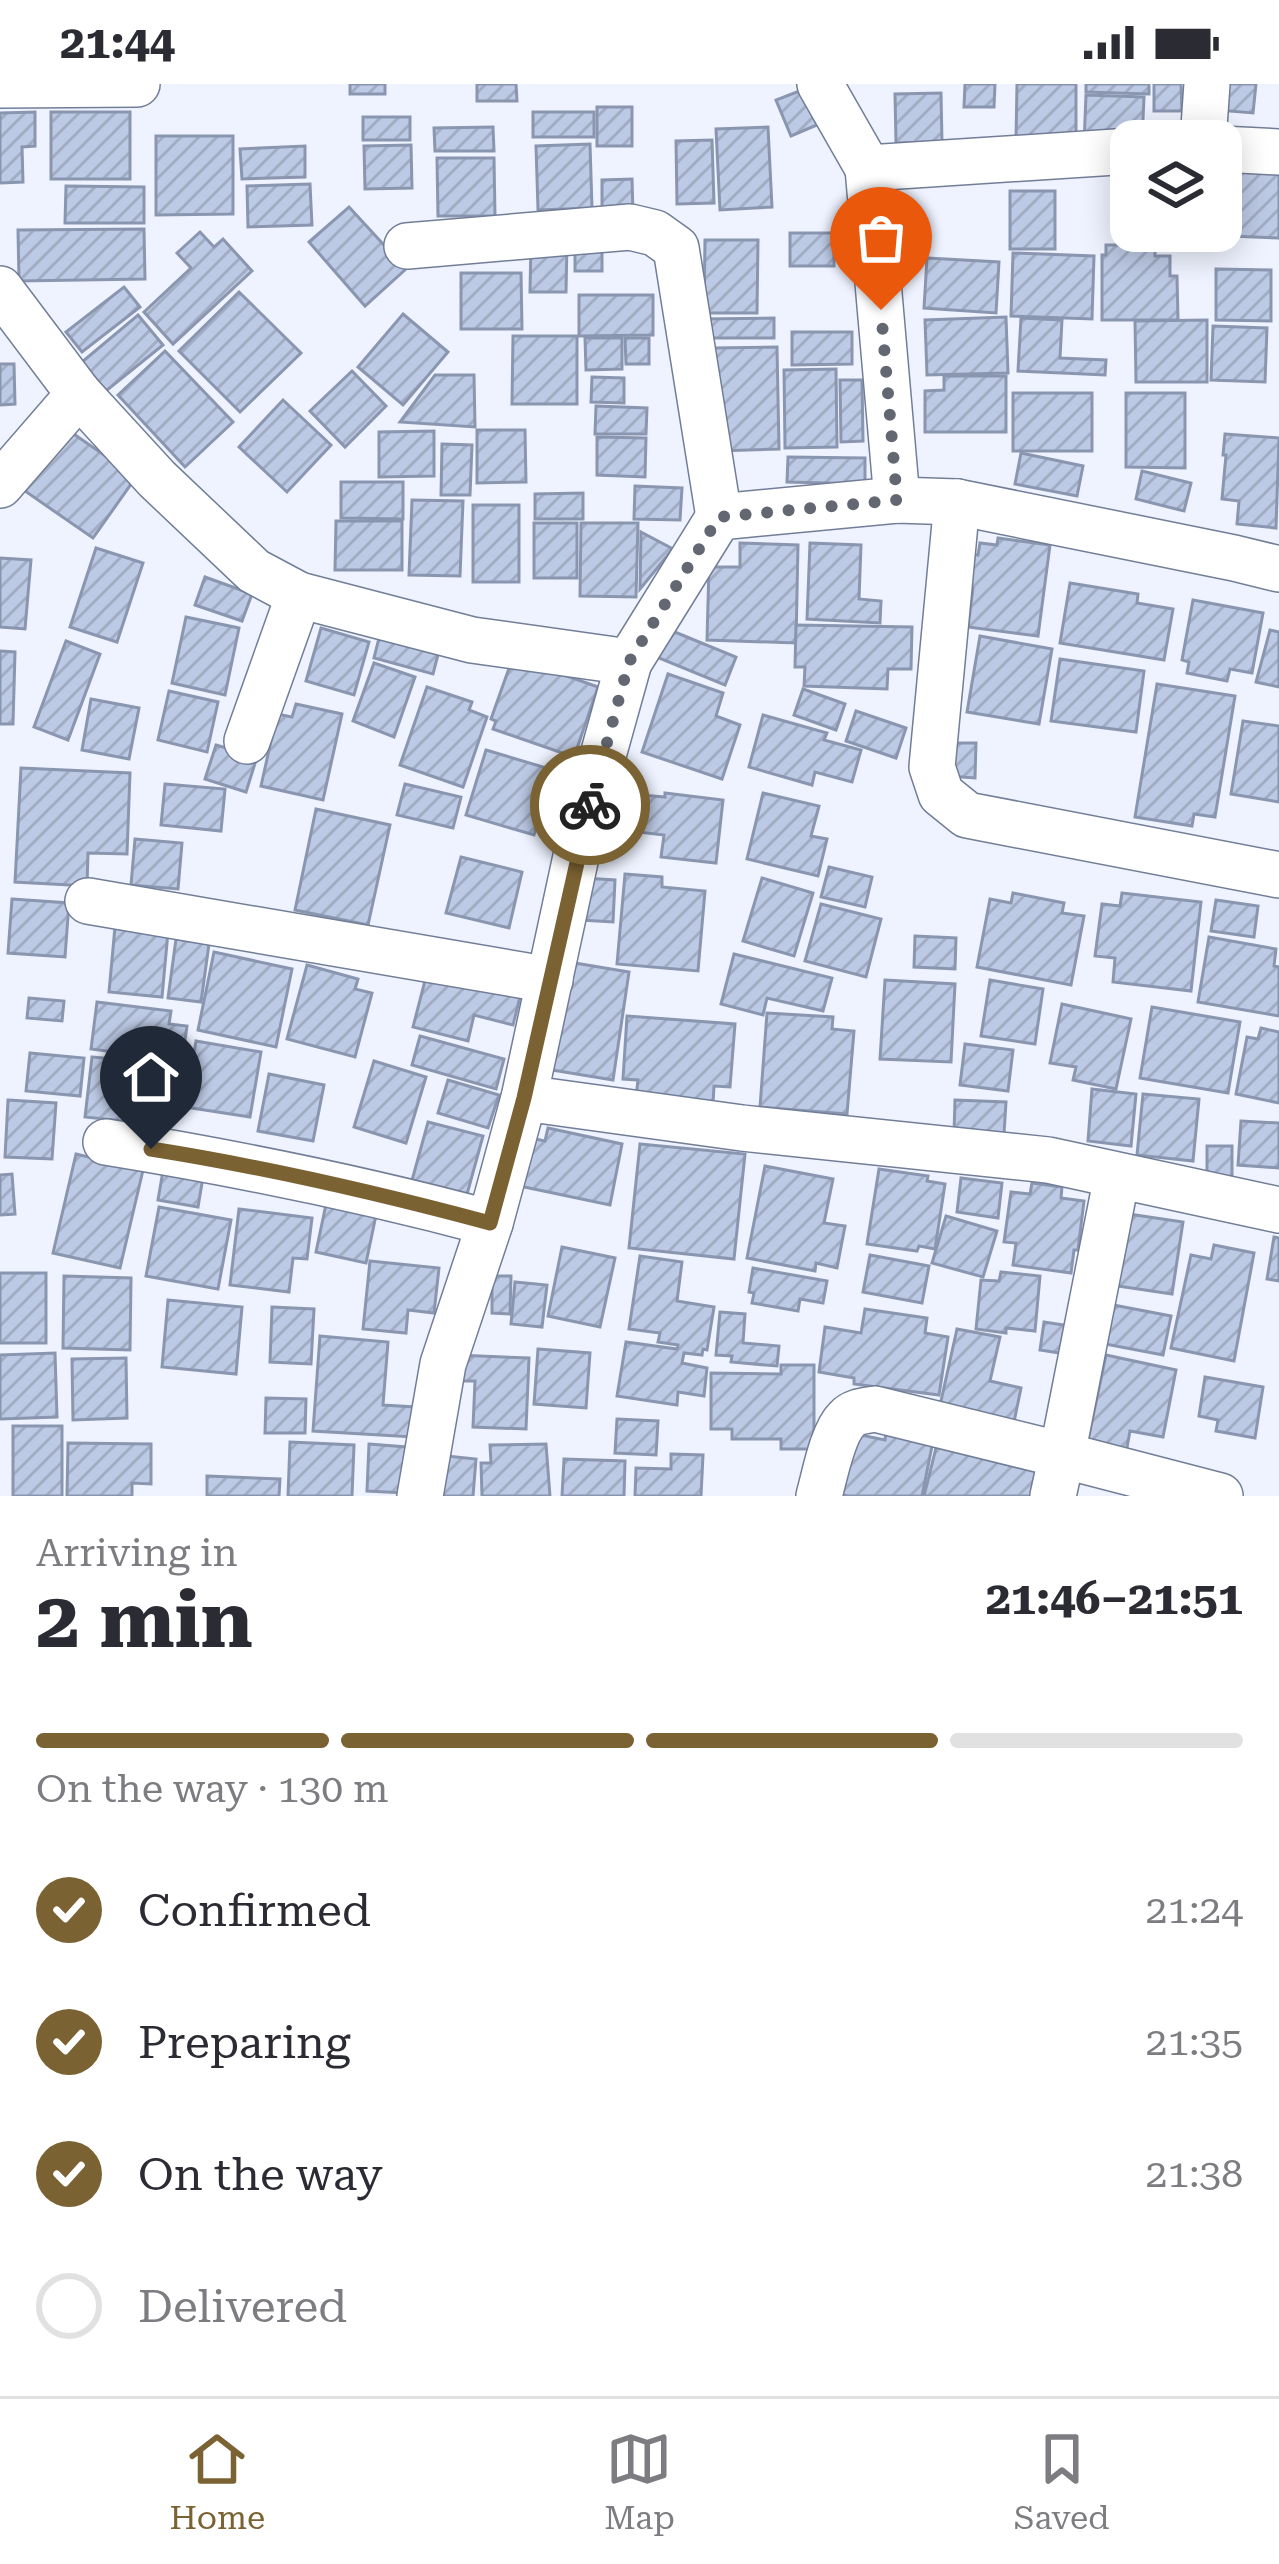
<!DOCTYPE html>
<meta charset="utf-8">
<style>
:root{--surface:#fff;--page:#f7f7f7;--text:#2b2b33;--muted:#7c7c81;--line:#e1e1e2;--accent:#7b6233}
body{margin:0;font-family:"Roboto Serif",serif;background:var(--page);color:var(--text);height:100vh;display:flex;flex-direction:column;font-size:45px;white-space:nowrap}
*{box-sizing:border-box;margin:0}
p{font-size:39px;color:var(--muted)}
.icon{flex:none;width:66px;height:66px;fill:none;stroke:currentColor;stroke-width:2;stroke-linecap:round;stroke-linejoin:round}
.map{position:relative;height:1412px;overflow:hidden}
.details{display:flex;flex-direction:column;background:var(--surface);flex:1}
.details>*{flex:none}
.controls{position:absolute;left:1110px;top:36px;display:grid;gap:24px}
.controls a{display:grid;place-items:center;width:132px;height:132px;border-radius:24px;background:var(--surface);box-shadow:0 6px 30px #0003;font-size:60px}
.pin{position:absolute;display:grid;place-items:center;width:102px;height:102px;color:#fff;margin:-123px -51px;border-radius:50% 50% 50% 0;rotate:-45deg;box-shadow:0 0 12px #0007}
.pin .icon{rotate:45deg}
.courier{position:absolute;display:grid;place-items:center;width:120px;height:120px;margin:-60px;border:9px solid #7b6233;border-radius:50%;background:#fff;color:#222;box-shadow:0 3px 15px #0007}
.overview em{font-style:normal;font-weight:700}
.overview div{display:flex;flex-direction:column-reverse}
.overview{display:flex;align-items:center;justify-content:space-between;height:204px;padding:0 36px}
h1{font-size:78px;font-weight:700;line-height:90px}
.bar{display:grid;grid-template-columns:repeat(4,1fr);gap:18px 12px;align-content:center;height:144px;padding:0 36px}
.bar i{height:15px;border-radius:9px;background:var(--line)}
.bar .active{background:var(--accent)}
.bar p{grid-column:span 4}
ol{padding:0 36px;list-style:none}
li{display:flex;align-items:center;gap:36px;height:132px}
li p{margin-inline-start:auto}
li .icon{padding:12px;border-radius:50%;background:var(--accent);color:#fff;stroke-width:4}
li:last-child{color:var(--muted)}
li i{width:66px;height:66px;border:6px solid var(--line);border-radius:50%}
.status{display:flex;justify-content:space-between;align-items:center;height:84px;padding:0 60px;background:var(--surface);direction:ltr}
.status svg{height:33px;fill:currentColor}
.tabs{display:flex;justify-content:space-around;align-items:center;height:168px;border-top:3px solid var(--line);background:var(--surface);font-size:33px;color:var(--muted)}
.tabs a{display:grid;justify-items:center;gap:6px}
.tabs .active{color:var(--accent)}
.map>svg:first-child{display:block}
.building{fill:url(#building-hatch);stroke:#8a96b0;stroke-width:3}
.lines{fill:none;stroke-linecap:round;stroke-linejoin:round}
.minor-casing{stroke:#727e97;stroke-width:48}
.minor{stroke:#fff;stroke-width:45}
.done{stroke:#626771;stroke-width:12;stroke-dasharray:0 21.6}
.route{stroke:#7b6233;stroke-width:15}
</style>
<div class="status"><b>21:44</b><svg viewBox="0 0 49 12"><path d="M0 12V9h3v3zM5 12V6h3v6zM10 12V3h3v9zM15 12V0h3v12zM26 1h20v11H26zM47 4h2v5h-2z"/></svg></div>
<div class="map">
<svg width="1279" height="1412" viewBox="0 0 1279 1412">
<defs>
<pattern id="building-hatch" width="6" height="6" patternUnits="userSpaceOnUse" patternTransform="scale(3)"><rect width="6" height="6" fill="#bdcae5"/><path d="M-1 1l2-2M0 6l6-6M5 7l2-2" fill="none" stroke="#a2adc4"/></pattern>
</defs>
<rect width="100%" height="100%" fill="#eef3ff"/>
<!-- building -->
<g class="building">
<rect x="350" y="0" width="35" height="10"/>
<path d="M477,0H516L517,17H477Z"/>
<path d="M965,0H995L994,23H964Z"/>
<path d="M1017,0H1076V56H1016Z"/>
<path d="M1086,0H1149V10L1086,8Z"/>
<path d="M1154,0H1181L1182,27H1154Z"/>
<path d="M1218,0H1256L1253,29L1216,26Z"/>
<path d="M802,6L817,41L791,52L776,16Z"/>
<path d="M941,9L942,58L896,59L895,10Z"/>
<path d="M1086,11L1144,13L1142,57L1084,60Z"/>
<rect x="597" y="23" width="35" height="39"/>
<path d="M35,28V62L22,63L23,98L0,99V29Z"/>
<rect x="51" y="28" width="79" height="67"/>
<rect x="533" y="28" width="61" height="25"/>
<rect x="363" y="33" width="47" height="23"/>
<path d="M493,43L494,67H435L434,44Z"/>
<path d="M768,43L772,123L720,126L716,45Z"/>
<path d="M156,52H233V130L156,131Z"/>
<path d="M712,56L714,119L677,120L676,57Z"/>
<path d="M590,60L592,124L538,126L536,62Z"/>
<path d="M411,61L412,104L365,105L364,62Z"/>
<path d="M305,62V93L242,95L240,65Z"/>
<path d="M437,74H494L495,132H438Z"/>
<path d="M1221,74L1279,77V154L1205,151V147H1221Z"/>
<path d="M632,95L633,130H602V96Z"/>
<path d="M310,100L312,141L248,143L247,102Z"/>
<path d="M66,102L144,103V139H65Z"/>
<path d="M1118,102H1131V147H1194L1193,156L1117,154Z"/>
<rect x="1010" y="107" width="45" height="58"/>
<path d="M349,123L406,185L365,222L309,158Z"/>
<path d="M144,145L145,195L19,197L18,146Z"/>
<path d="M200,148L214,163L223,155L252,187L173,260L144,228L191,184L177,169Z"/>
<rect x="790" y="149" width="44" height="33"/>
<rect x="575" y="156" width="27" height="31"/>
<path d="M705,156H758L757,229H704Z"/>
<path d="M531,157L567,158L566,208H530Z"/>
<path d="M1106,161H1155V172H1170V192H1177L1178,236H1102V171H1106Z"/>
<path d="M1013,169L1094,172L1092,235L1011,232Z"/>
<path d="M927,174L999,178L996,229L924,224Z"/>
<path d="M1216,185L1271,186V237L1216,236Z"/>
<path d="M461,189H521L522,245H461Z"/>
<path d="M124,203L140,223L82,268L66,248Z"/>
<path d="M239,208L301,269L240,328L179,267Z"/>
<path d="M579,211H653V251L579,252Z"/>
<path d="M403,230L448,268L403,321L358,283Z"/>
<path d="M138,231L163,261L106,307L82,278Z"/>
<path d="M1006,233L1008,289L927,291L925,236Z"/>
<path d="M774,234V254H702V235Z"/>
<path d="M1021,234L1062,236L1060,274L1106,276L1105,291L1018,287Z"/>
<path d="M1207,236V298H1136L1135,237Z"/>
<path d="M1213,242L1267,244L1265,298L1211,296Z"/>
<path d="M792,248H852V280L792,281Z"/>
<path d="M513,252H577V320H512Z"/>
<path d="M585,254H622V285L586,286Z"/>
<path d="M625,254H649V280H626Z"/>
<path d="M777,263L779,365L717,367L714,264Z"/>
<path d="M165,267L233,338L185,383L118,311Z"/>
<path d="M0,280H14L15,320L0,321Z"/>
<path d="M836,285L837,363L785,364L784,286Z"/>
<path d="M352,287L386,322L345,363L310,327Z"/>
<path d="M435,291H474L475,343L400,338Z"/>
<path d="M944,292H1006V348H925V307L944,306Z"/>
<path d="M592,293L624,294V319L591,318Z"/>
<path d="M840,296H862L863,357L841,358Z"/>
<rect x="1013" y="309" width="79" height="58"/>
<path d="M1126,309H1185V384L1126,383Z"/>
<path d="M283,316L331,361L287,408L239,363Z"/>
<path d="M596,322L647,324L646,350H595Z"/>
<path d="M68,346L136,393L93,454L25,407Z"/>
<path d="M477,346H525L526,398L477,399Z"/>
<path d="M434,347V392L379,393V348Z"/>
<path d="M1225,350L1279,354L1276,444L1237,440L1239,417L1222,415L1226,371H1223Z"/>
<path d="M597,353L646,354L645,393L597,391Z"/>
<path d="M442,360L472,361L470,411H441Z"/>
<path d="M1021,369L1083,382L1077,412L1015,400Z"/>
<path d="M788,373L865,374V400L787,398Z"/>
<path d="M1142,387L1191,399L1184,427L1136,415Z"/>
<path d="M341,398H403V435L341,434Z"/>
<path d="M635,402L682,404L680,436L634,435Z"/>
<path d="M583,409V435H535V410Z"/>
<path d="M412,416L463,417L460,492L409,491Z"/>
<rect x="473" y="421" width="46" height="77"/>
<path d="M336,437H402V486H335Z"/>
<rect x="534" y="439" width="43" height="55"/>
<path d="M581,439H638L636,513L580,512Z"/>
<path d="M641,448L673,465L640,505Z"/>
<path d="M998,454L1050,461L1038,552L968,543L973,504L964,503L969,470L978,471L980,459L997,461Z"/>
<path d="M740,459L798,461L796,559L707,556L709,483H740Z"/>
<path d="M810,459L861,461L859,515L881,517L880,539L807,535Z"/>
<path d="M96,464L143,479L117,558L70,543Z"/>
<path d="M0,474L31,476L25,545L0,543Z"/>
<path d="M205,493L252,510L242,537L195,521Z"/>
<path d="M1070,499L1138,510L1137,519L1173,525L1164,576L1060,559Z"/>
<path d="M1193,516L1263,529L1252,589L1230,585L1227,597L1187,589L1189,578L1182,576Z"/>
<path d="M186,533L239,544L225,611L172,599Z"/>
<path d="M796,541L912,543L911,585H888L887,605L804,602L805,583H795Z"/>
<path d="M321,544L369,558L354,611L306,597Z"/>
<path d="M665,544L736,573L725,601L654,572Z"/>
<path d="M1270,546L1279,548V603L1256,598Z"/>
<path d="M380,550L439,567L433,590L374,574Z"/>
<path d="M980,552L1052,565L1039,640L967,628Z"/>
<path d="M66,557L100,570L68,656L34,643Z"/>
<path d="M0,567L15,568L13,640H0Z"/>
<path d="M513,573L598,603L574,673L493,645L496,637L491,635Z"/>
<path d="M1060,575L1144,587L1136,648L1051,637Z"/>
<path d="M374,579L415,593L394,653L353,637Z"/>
<path d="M668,590L723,609L716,632L740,641L722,695L642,668Z"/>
<path d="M1157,600L1235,612L1215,733L1194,730L1192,742L1135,733Z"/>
<path d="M427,603L472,618L469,626L487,633L463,703L400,681Z"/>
<path d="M803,605L845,620L836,646L794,631Z"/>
<path d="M169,607L218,618L207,668L158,656Z"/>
<path d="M91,615L139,624L129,675L82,666Z"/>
<path d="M296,620L342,630L323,716L261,702L277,630L292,633Z"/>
<path d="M856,627L906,644L896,674L846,657Z"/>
<path d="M763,631L827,649L824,656L861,666L852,698L815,688L812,701L749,683Z"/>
<path d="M1243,637L1279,642V718L1231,710Z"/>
<path d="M950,659H976L975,694L948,692Z"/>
<path d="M216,661L257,673L246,708L205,695Z"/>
<path d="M486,666L553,686L534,751L466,731Z"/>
<path d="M21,684L130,689L127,770L88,769L87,802L15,798Z"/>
<path d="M165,700L225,705L221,747L161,741Z"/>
<path d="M405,700L461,713L453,744L397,731Z"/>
<path d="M665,709L723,716L716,779L661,773L664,751L638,748L642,711L665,713Z"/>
<path d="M763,709L819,722L811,752L827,755L818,792L747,775Z"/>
<path d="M316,725L390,741L368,841L295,826Z"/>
<path d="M135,755L182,759L178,805L131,801Z"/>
<path d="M461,773L522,788L509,844L446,829Z"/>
<path d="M829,783L872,793L865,823L821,813Z"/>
<path d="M625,790L662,793V803L705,807L698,887L617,880Z"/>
<path d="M584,794L615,796L613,838L581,836Z"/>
<path d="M762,794L813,809L794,872L743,857Z"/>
<path d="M1013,809L1064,819L1062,829L1084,832L1071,901L977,883L990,815L1011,819Z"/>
<path d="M1122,809L1201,818L1191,907L1113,898L1115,874L1095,872L1102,820L1120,822Z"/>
<path d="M12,815L69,819L65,873L8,869Z"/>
<path d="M1216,816L1258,822L1254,853L1211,847Z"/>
<path d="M821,820L881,835L866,893L805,877Z"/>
<path d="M115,843L168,848L162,913L109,908Z"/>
<path d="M915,852L956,854L955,885L914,883Z"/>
<path d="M1209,853L1276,865L1274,882L1279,883V932L1198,918Z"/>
<path d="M176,855L209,860L201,918L168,914Z"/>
<path d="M214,868L292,885L276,963L198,946Z"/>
<path d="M734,870L832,894L823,927L767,914L763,931L721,920Z"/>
<path d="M569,878L629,888L613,996L552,986Z"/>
<path d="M307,881L358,895L355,905L372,909L355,973L287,955Z"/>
<path d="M429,881L522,905L513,941L474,931L468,957L413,943Z"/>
<path d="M885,896L955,900L951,978L880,975Z"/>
<path d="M990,896L1043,905L1035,960L981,952Z"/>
<path d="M29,914L64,917L62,937L27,934Z"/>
<path d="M97,918L171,927L169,940L187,942L182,977L91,965Z"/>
<path d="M1062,920L1131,935L1116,1005L1073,996L1076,983L1050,979Z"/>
<path d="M1152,923L1240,938L1228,1009L1140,994Z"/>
<path d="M767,929L833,933L832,945L854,947L847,1030L760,1023Z"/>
<path d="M627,932L735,940L730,1003L714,1002L713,1019L636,1013L638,996L623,995Z"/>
<path d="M1261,944L1279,948V1019L1236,1010L1247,953L1258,955Z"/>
<path d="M420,952L504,975L496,1005L412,981Z"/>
<path d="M196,957L261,968L250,1033L185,1023Z"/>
<path d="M965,960L1013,966L1008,1007L960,1001Z"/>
<path d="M30,969L84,974L80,1012L26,1007Z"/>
<path d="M92,973L137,977L135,992L156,995L151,1040L85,1033Z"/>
<path d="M374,977L426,993L406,1059L354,1043Z"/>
<path d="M269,990L324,1001L313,1057L258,1047Z"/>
<path d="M448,996L499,1011L488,1044L438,1029Z"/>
<path d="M1092,1005L1136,1010L1131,1062L1088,1057Z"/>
<path d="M1143,1010L1199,1015L1193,1077L1137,1071Z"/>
<path d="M8,1016L56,1019L52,1075L5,1073Z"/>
<path d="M955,1016L1006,1018L1004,1050L954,1049Z"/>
<path d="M1241,1037L1279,1039V1084L1238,1081Z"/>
<path d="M428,1038L483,1052L466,1114L411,1100Z"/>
<path d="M548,1044L622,1060L610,1121L515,1101L526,1053L545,1057Z"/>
<path d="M640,1060L745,1070L734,1175L629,1164Z"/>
<rect x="1207" y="1062" width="25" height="34"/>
<path d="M76,1070L143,1086L120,1184L53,1169Z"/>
<path d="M165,1075L205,1081L198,1123L158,1116Z"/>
<path d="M765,1082L833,1095L824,1139L845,1142L837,1184L816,1179L815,1187L747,1174Z"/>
<path d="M879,1085L928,1092L927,1097L945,1100L935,1165L919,1162L917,1167L867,1160Z"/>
<path d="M12,1090L15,1130L0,1131V1091Z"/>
<path d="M961,1094L1002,1099L998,1134L957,1128Z"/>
<path d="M1032,1099L1062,1103L1061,1114L1084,1117L1078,1166H1074L1071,1189L1013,1181L1016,1159L1004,1158L1011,1108L1030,1110Z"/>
<path d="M329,1106L379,1117L366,1179L316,1168Z"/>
<path d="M159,1123L231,1136L218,1205L146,1192Z"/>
<path d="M239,1125L312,1134L307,1175L293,1174L289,1208L230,1201Z"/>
<path d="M1122,1129L1183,1138L1172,1210L1111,1201Z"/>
<path d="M946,1132L997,1147L983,1193L932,1179Z"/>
<path d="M1274,1153L1279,1154V1197L1267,1195Z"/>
<path d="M1214,1161L1254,1169L1234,1277L1171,1264L1191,1171L1211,1175Z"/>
<path d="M562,1163L615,1174L600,1243L548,1232Z"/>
<path d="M870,1171L929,1182L922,1219L863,1208Z"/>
<path d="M640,1172L682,1178L677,1217L714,1223L707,1266L703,1265L702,1271L684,1269L682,1279L707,1284L704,1312L678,1308L677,1321L617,1312L626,1258L677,1265L678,1261L658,1258L660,1249L629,1245Z"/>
<path d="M370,1177L439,1184L434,1229L408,1226L406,1249L363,1245Z"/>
<path d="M753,1184L827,1197L823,1219L800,1215L798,1227L752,1219L754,1209L749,1208Z"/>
<path d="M1001,1188L1040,1192L1035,1247L1006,1244V1249L976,1245L981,1196L999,1197Z"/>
<rect x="0" y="1189" width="46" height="70"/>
<path d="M64,1192L131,1194L130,1266L63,1264Z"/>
<path d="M492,1192H511L510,1230L492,1229Z"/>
<path d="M515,1198L547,1201L542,1243L511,1240Z"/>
<path d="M168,1216L242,1223L236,1290L162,1283Z"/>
<path d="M1103,1219L1171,1232L1163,1271L1095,1258Z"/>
<path d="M272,1223L314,1225L311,1280L270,1278Z"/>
<path d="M865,1225L927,1234L925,1249L948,1253L939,1311L854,1300V1294L819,1288L825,1243L861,1249Z"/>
<path d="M720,1228L745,1230L743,1259L779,1262L777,1282L731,1278L732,1272L716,1271Z"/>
<path d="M1044,1238L1070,1242L1066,1270L1040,1266Z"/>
<path d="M957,1245L1000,1253L990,1297L1021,1304L1014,1338L939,1326Z"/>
<path d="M320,1252L388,1258L383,1321L415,1323L413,1353L313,1347Z"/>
<path d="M538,1265L590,1269L586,1324L534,1320Z"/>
<path d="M55,1269L57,1333L0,1335V1271Z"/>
<path d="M456,1271L529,1274L526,1345L473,1343L475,1297H455Z"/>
<path d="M1106,1271L1176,1286L1163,1353L1130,1347L1126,1369L1087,1361Z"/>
<path d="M126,1274L127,1334L73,1336L72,1275Z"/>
<path d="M781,1281H814V1365H781V1355H732V1345H711V1289L781,1290Z"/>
<path d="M1205,1293L1263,1303L1255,1354L1216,1347L1218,1336L1199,1332Z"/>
<path d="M266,1314L306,1315L305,1349H265Z"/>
<path d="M617,1335L658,1337L656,1371L615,1369Z"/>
<rect x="13" y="1342" width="49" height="70"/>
<path d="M886,1347L934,1352L922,1412H848L833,1409L846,1348L885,1356Z"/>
<path d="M938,1356L1040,1377L1031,1412H924Z"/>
<path d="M290,1358L354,1361L352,1412H288Z"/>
<path d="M68,1359L151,1360V1400L132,1399V1412H67Z"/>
<path d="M369,1360L406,1363L404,1409L367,1407Z"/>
<path d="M546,1360L550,1412H482L481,1379H491L490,1361Z"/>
<path d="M671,1370L703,1371L701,1412H635L636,1384L671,1385Z"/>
<path d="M437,1371L476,1375L473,1412H433Z"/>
<path d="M564,1375L625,1377L624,1412H562Z"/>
<path d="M207,1392L280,1395L279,1412H207Z"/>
</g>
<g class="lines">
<defs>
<g id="minor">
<path d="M820,0L868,84"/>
<path d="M0,1L137,0"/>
<path d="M1203,57L1207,0"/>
<path d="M1221,65L1279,68"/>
<path d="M407,162L630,143L655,149L676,164L719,433"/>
<path d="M0,205L79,310L157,395L254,487L299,511L472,556L629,578L719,433L897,416L957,418L1234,474L1279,485"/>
<path d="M0,401L79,310"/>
<path d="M897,416L868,84L1131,67"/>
<path d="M957,418L932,683L941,710L967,731L1279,791"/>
<path d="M247,657L299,511"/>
<path d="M88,817L550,896"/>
<path d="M524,1014L742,1044L1048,1076L1279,1126"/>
<path d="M106,1058C235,1079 363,1105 490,1139"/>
<path d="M420,1412L443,1280L490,1139L524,1014L580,754L629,578"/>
<path d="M819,1412C825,1391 832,1350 847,1335C854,1327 865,1327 875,1325L1062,1371L1117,1092"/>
<path d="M1053,1412L1062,1371L1220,1412"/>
</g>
</defs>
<!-- minor casing -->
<use href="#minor" class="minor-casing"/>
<!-- minor -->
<use href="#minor" class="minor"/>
</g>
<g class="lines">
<!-- done -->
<path class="done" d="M590,721L629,578L719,433L897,416L881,226"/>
<!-- route -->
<path class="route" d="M151,1065C265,1083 378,1109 490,1139L524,1014L590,721"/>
</g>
</svg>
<div class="controls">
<a><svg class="icon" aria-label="layers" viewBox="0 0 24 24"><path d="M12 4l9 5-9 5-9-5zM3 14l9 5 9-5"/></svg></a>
</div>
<div class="pin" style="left:881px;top:226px;background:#ea580c"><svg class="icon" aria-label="bag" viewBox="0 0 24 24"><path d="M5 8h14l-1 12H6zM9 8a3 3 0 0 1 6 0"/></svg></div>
<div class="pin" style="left:151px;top:1065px;background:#1f2937"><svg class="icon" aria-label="home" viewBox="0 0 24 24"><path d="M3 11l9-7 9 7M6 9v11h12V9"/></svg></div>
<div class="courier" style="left:590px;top:721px"><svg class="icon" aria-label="bike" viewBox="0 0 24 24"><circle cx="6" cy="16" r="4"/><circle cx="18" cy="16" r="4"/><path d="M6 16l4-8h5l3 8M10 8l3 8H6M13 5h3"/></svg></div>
</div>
<section class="details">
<div class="overview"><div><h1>2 min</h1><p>Arriving in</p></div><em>21:46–21:51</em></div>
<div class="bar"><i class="active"></i><i class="active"></i><i class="active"></i><i></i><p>On the way · 130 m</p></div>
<ol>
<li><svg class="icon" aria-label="check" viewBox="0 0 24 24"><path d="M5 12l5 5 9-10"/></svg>Confirmed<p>21:24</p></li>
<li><svg class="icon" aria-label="check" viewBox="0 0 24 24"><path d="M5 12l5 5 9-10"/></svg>Preparing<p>21:35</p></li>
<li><svg class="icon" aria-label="check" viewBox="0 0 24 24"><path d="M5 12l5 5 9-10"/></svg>On the way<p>21:38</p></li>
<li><i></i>Delivered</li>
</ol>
</section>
<nav class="tabs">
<a class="active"><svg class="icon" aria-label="home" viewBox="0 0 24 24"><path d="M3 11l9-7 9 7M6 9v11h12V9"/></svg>Home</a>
<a><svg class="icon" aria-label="map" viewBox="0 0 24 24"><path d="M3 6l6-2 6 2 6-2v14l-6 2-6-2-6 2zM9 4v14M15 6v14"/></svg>Map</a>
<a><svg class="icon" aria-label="saved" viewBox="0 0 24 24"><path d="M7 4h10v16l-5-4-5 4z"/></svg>Saved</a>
</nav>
